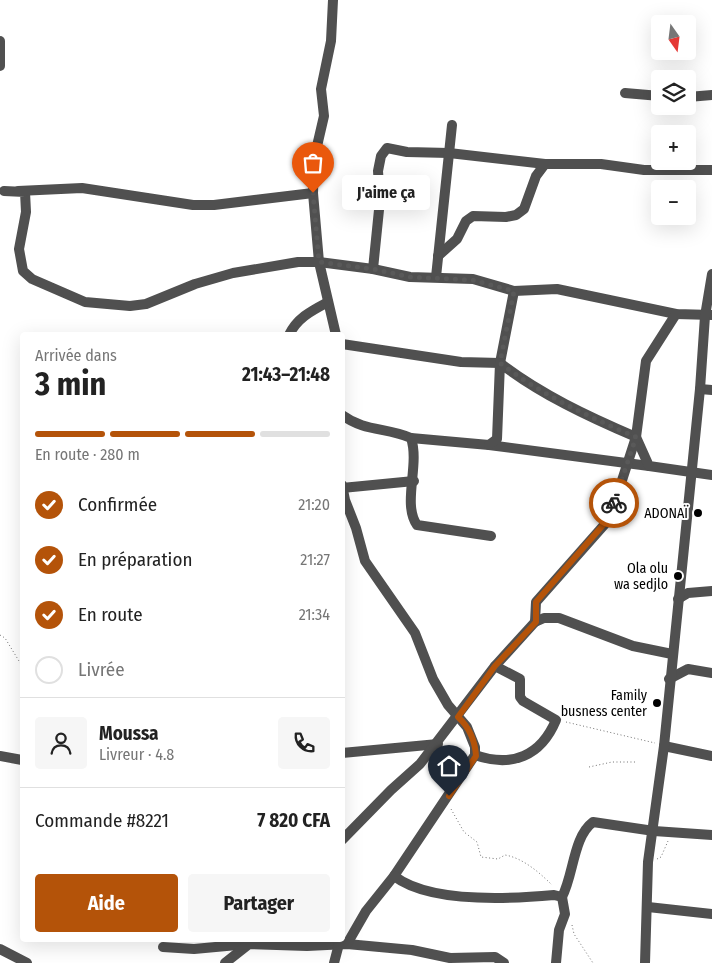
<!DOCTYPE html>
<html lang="fr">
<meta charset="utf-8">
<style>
:root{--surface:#fff;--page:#f6f6f6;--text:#222;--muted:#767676;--line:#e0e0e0;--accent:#b45309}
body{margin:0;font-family:"Fira Sans Condensed",sans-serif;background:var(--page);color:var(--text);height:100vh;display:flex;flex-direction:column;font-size:19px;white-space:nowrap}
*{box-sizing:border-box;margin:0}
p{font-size:16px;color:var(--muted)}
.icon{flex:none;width:28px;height:28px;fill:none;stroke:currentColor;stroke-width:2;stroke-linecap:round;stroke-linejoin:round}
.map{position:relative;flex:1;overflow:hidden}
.sheet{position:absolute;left:20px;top:332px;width:325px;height:610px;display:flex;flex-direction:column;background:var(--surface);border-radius:5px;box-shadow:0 5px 20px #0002}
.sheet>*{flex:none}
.needle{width:32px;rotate:166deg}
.controls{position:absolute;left:651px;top:15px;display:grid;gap:10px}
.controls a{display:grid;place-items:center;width:45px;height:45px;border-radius:5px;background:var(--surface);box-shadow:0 5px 20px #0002;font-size:25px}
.pin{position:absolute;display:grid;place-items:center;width:42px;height:42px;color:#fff;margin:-51px -21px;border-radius:50% 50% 50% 0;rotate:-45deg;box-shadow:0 0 5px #0007}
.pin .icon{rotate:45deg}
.courier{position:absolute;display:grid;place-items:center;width:50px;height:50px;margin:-25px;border:4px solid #b45309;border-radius:50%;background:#fff;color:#222;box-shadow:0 1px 6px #0007}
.bubble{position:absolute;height:35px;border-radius:5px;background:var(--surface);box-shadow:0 5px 20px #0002;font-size:16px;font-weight:700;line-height:35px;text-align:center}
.headline em{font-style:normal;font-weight:700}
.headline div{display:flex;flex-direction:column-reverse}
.headline{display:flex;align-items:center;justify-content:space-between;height:85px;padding:0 15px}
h1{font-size:32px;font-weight:700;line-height:38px}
.bar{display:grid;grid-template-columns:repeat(4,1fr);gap:8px 5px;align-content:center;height:60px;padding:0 15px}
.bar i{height:6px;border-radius:4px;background:var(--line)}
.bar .on{background:var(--accent)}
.bar p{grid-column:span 4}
.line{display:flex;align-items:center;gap:12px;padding:0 15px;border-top:1px solid var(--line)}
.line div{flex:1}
.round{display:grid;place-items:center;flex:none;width:52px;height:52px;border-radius:5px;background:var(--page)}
ol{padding:0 15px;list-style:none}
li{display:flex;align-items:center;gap:15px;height:55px}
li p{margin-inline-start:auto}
li .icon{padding:5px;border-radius:50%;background:var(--accent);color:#fff;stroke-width:4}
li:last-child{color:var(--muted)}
li i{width:28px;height:28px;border:2px solid var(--line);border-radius:50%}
.button{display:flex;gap:10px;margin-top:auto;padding:10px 15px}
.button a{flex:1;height:58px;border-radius:5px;background:var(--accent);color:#fff;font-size:20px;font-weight:700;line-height:58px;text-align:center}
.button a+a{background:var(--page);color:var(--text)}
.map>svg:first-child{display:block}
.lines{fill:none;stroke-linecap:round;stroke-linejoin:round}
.path{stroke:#727272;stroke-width:1;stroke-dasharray:1 2.5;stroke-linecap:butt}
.street{stroke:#505050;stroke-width:10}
.done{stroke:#595959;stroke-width:5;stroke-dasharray:0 9}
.route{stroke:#b45309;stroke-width:6}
.poi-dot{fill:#000;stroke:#fff;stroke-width:2}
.labels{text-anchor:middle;stroke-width:4;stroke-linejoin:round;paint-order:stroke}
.poi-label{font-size:14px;fill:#000;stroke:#fff;text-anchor:end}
</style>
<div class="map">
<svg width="712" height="963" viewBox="0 0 712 963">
<rect width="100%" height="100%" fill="#fff"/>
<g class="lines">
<!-- path -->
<g class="path">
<path d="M0,635L5,638L22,666"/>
<path d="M566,722L655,743"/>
<path d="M589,767L612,762H635"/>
<path d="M451,809L464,832L477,842L481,857L498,859L505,855C523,858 540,873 552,885"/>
<path d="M657,859L661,857L668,841"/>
<path d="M572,925L574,934L593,963"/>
</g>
<!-- street -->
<g class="street">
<path d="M333,0L331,41L321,89L324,116L314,159L313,193L319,262L336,335"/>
<path d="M0,41V66"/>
<path d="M625,93L660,96"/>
<path d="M688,97L712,95"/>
<path d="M4,191L25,192L26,212L19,249L23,271L32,279L85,302L130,306L146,304L195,284L233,273L298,262H319L373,269L410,277L473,279L514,291L557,289L676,314L712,315"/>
<path d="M18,191L82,188L193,205H214L313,193"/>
<path d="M438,256L457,239L466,221L473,216L506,217L516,215L524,209L536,176L545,164"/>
<path d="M373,269L380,200L378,171L381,156L387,148L407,152L449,153L545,164H601L644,170H712"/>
<path d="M436,277L452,125"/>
<path d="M289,335C297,318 311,311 328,302"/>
<path d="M342,344L461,362L500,363L514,291"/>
<path d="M700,389L712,390"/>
<path d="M342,415C365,432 386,427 411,438C420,465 402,504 417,525L491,536"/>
<path d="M411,438L489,445L649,466"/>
<path d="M489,445L497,439L500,363C540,394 589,417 636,437L649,466L712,475"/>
<path d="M342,485L345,500L356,528L365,561L415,633L433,679L448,705L467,727L475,747V755L394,876L366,911L347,944"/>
<path d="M342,488L414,481"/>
<path d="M678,599L688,593L712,591"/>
<path d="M535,622L536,602L605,524L615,502L636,437L646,361L676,314"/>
<path d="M669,679L688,669L712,673"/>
<path d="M664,746L712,756"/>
<path d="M342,753L438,744"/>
<path d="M475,755C512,768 541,756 556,720L523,701L520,697V679L495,666"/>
<path d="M0,756L22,760"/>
<path d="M342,840L391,790L420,764L495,666L535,622L544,618H559L633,646L672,654"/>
<path d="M394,876C429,903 510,899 554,895L562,897L565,914L559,930L556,963"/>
<path d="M562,897C574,874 573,837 593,822L654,831L712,835"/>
<path d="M648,907L712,914"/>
<path d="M163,947L194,949L248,944"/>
<path d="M0,949L27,963"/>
<path d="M225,963L249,944L307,946L347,944L412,950L450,958L495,957L504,963"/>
<path d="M334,963L339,944"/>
<path d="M645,963L648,862L664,746L700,389L705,316L712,274"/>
</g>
</g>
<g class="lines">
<!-- done -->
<path class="done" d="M313,193L319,262L373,269L410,277L472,280L514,291L500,363C540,394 589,417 636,437L614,503"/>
<!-- route -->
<path class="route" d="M449,796L476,756C475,740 469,727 458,717L495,666L536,622V602L604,524L614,503"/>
</g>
<!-- markers -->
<g class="poi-dot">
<circle cx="698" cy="513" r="5"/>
<circle cx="678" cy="576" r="5"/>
<circle cx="657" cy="703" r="5"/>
</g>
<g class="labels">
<!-- poi labels -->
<g class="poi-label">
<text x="688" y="518">ADONAÏ</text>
<text x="668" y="573">Ola olu<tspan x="668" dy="16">wa sedjlo</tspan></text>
<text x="647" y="700">Family<tspan x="647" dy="16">busness center</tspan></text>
</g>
</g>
</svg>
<div class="controls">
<a><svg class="needle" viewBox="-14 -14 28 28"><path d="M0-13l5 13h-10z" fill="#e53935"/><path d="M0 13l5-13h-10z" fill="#767676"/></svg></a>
<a><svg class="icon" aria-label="layers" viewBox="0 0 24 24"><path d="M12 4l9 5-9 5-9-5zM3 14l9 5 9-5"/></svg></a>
<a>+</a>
<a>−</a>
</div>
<div class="pin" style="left:313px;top:193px;background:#ea580c"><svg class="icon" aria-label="bag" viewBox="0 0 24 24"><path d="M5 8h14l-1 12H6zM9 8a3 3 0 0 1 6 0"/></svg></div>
<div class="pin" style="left:449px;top:796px;background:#1f2937"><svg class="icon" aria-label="home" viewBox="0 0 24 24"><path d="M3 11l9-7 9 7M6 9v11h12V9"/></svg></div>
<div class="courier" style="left:614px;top:503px"><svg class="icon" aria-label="bike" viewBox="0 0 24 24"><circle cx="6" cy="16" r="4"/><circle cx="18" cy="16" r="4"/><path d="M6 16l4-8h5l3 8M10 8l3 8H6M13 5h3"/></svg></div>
<div class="bubble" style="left:342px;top:175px;width:88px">J'aime ça</div>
<section class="sheet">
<div class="headline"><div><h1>3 min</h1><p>Arrivée dans</p></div><em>21:43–21:48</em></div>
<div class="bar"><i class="on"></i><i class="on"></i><i class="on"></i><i></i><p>En route · 280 m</p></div>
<ol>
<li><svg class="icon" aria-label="check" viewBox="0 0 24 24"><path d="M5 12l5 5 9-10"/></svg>Confirmée<p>21:20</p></li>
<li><svg class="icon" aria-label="check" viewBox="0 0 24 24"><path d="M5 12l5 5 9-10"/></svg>En préparation<p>21:27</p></li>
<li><svg class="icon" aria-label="check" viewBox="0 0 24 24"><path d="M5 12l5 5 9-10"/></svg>En route<p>21:34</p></li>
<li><i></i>Livrée</li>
</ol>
<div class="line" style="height:90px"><a class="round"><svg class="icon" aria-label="person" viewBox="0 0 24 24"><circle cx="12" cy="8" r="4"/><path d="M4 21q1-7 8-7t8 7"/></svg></a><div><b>Moussa</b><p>Livreur · 4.8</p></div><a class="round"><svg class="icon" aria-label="phone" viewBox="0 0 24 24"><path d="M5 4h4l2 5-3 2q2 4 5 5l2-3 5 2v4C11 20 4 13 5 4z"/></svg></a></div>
<div class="line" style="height:65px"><div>Commande #8221</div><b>7 820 CFA</b></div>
<div class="button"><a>Aide</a><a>Partager</a></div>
</section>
</div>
